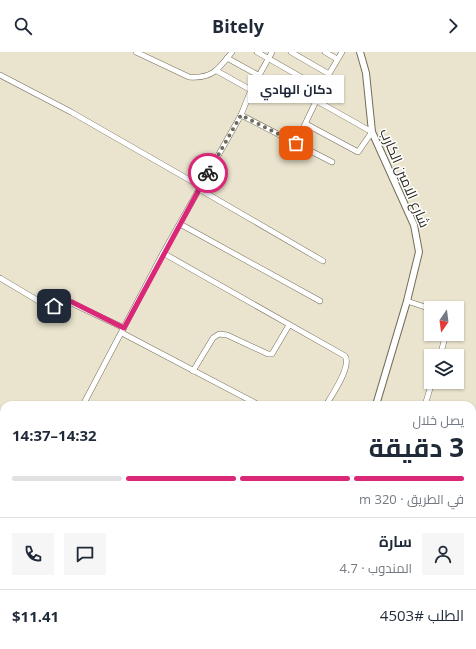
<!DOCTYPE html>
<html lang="ar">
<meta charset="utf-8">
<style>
:root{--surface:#fff;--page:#f6f6f7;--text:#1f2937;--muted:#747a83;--line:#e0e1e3;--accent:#db2777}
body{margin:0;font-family:"Open Sans",Cairo,sans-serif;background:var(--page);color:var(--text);direction:rtl;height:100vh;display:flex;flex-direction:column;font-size:15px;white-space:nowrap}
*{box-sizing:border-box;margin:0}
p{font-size:13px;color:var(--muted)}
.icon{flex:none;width:22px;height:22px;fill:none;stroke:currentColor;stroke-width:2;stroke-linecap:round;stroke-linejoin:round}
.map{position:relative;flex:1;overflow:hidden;direction:ltr}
.panel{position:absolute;left:0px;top:349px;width:476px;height:248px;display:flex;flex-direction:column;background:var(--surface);border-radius:12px 12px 0 0;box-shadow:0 1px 3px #0004;direction:rtl}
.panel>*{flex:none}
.needle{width:26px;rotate:194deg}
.controls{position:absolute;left:424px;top:249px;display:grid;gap:8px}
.controls a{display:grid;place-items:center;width:40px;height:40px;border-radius:0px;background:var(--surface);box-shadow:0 1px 3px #0004;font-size:20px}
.pin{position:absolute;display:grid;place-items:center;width:34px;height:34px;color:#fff;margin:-17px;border-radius:8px;box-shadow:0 2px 6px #0006}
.courier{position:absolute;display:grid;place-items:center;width:40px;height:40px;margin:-20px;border:3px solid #db2777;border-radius:50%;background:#fff;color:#222;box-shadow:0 1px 5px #0007}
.bubble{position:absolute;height:28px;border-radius:0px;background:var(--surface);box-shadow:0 1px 3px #0004;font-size:13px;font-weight:700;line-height:28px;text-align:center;direction:rtl}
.head em{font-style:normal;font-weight:700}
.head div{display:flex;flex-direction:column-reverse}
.head{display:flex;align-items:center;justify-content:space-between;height:68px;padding:0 12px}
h1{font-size:26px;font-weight:700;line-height:30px}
.bar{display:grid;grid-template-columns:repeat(4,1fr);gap:6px 4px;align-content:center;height:48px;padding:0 12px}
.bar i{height:5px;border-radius:3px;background:var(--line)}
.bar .active{background:var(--accent)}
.bar p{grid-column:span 4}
.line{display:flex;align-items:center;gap:10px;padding:0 12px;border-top:1px solid var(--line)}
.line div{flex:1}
.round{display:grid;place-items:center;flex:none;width:42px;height:42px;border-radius:0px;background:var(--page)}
header{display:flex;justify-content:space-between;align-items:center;height:52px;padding:0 12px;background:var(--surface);font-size:18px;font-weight:700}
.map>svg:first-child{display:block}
.water{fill:#92c094}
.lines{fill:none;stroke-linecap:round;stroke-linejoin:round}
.minor-casing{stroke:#736e5b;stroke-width:6}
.tertiary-casing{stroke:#736e5b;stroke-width:8}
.minor{stroke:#fff;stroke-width:5}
.tertiary{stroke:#fff;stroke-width:6}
.done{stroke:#6e6a5e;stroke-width:4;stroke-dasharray:0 7.2}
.route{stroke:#db2777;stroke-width:5}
.labels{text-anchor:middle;stroke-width:3;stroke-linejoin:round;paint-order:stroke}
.street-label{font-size:14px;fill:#2c2921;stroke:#fff}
</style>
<header><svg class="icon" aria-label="forward" viewBox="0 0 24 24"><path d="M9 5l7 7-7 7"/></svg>Bitely<svg class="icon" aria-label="search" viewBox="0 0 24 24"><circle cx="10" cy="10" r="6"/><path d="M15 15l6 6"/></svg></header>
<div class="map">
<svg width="476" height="597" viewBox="0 0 476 597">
<rect width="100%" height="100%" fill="#eae4ce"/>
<!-- water -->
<path class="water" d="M476,444V597H376L377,593H472V446Z"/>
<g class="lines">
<defs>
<g id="minor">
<path d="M136,0L189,25C212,27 219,17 232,0"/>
<path d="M257,0L322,37"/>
<path d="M291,0L329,22"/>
<path d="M325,0L337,7"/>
<path d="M227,6L260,24"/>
<path d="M217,19L251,38"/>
<path d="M0,23L71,60L200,134"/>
<path d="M317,49L372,80"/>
<path d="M241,63L332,110"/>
<path d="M306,72L358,100L372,80"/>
<path d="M296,91L329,22L342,0"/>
<path d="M199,137L323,209"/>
<path d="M180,172L320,249"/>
<path d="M163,201L345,304C352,314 332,343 326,353"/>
<path d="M0,226L47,254H54L65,248L124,276"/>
<path d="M407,249L431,257"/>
<path d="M122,281L259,353"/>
<path d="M440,304L446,282"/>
<path d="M193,319L213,286L219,282L227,283L268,302H272L289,273"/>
<path d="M83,353L163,201L241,63L251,38L272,0"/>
<path d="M425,353L432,330"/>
<path d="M0,505L4,498"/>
</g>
<g id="tertiary">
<path d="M360,0L366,21L372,80L414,173L419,200L407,249L376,353"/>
<path d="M304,597L305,593"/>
</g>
</defs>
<!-- minor casing -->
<use href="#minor" class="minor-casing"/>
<!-- tertiary casing -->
<use href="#tertiary" class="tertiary-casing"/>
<!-- minor -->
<use href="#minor" class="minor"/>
<!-- tertiary -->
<use href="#tertiary" class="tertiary"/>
</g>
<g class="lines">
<!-- done -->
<path class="done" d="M208,121L241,63L296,91"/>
<!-- route -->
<path class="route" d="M54,254L61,249L72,250L124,276L208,121"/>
</g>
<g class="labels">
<!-- street labels -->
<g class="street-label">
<text transform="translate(405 126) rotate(67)" y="5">شارع الامين الكارب</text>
</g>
</g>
</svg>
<div class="controls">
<a><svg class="needle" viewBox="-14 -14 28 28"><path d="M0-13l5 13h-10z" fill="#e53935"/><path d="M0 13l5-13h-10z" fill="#747a83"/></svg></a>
<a><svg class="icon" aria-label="layers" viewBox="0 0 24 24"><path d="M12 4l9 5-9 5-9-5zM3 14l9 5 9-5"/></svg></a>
</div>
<div class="pin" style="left:296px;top:91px;background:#ea580c"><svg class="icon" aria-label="bag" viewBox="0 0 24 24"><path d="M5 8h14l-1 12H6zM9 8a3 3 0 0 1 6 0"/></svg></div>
<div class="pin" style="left:54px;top:254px;background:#1f2937"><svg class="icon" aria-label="home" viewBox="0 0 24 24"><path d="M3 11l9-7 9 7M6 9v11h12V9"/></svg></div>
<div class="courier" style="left:208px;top:121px"><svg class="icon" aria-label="bike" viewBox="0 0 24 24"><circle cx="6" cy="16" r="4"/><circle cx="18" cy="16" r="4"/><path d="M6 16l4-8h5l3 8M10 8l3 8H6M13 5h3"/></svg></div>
<div class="bubble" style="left:248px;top:23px;width:96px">دكان الهادي</div>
<section class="panel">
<div class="head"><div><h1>3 دقيقة</h1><p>يصل خلال</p></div><em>14:32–14:37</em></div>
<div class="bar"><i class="active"></i><i class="active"></i><i class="active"></i><i></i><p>في الطريق · 320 m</p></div>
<div class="line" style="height:72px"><a class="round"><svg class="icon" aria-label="person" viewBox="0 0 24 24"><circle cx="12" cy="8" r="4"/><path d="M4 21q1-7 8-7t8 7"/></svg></a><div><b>سارة</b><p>المندوب · 4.7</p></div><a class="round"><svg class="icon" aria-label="chat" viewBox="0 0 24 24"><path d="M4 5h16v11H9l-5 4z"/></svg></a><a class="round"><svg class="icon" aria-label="phone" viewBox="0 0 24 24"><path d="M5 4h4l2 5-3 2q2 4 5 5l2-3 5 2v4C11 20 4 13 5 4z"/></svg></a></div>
<div class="line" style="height:52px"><div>الطلب #4503</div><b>$11.41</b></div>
</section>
</div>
